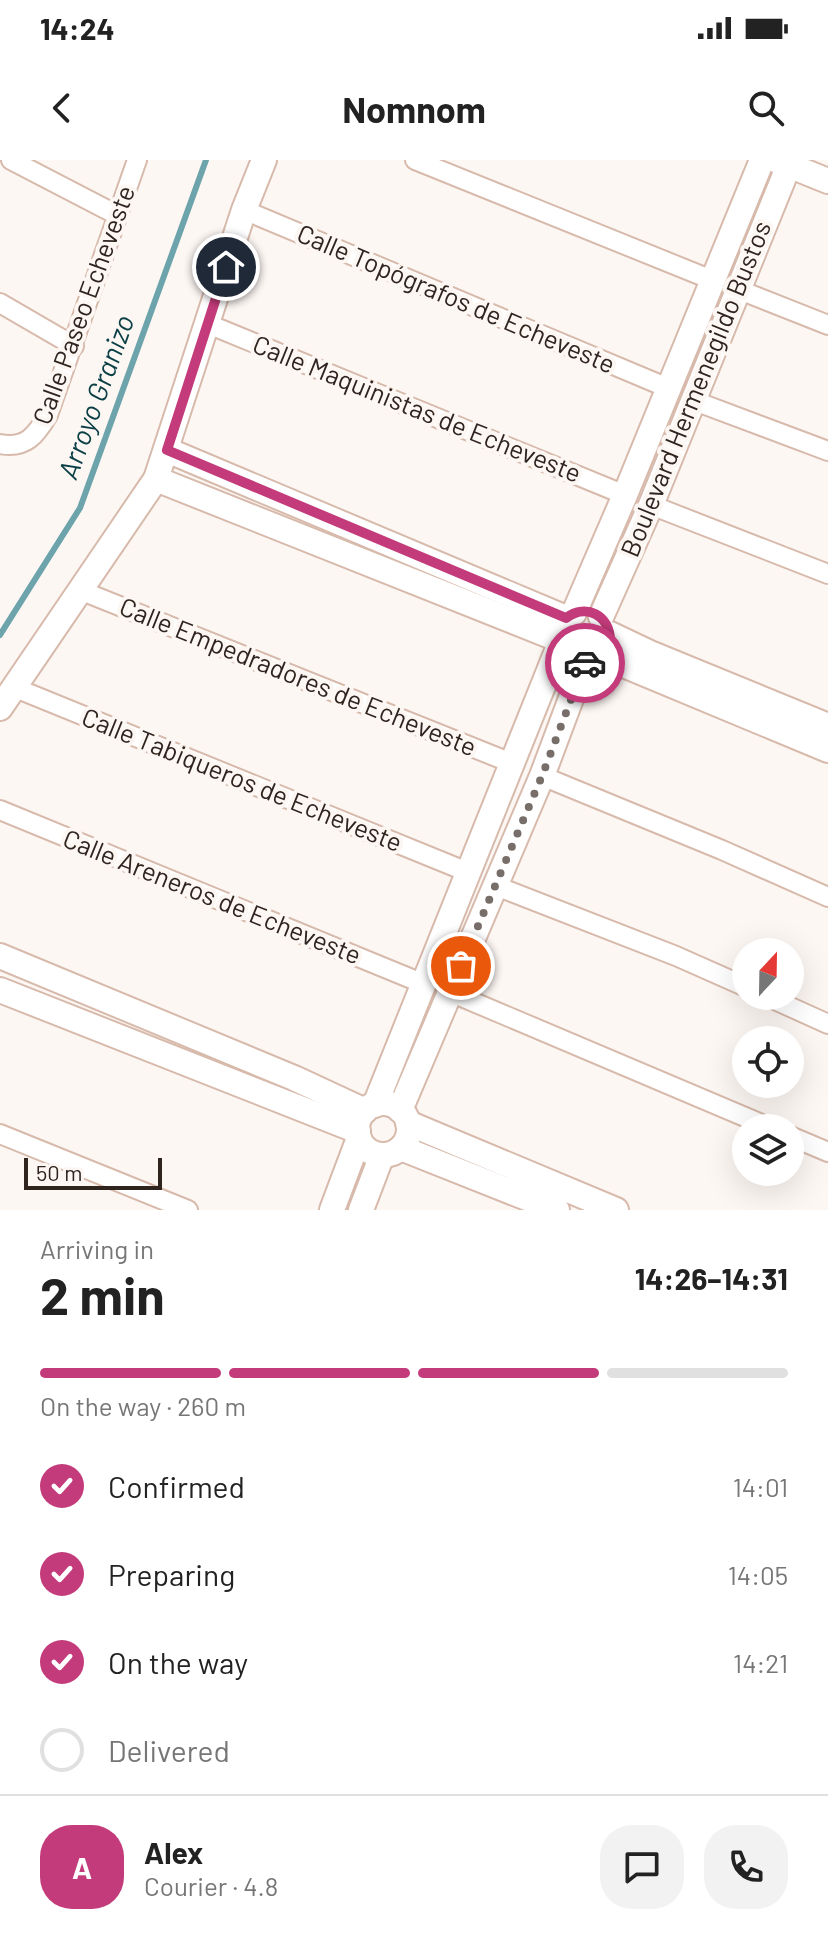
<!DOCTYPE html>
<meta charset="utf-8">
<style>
:root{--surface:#fff;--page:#f2f2f2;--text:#222;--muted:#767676;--line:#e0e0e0;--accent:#c33b7a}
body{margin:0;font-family:Barlow,sans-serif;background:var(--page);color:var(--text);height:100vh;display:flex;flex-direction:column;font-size:30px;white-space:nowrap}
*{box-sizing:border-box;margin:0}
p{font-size:26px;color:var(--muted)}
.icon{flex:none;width:44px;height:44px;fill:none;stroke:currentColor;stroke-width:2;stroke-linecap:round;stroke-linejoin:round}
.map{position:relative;height:1050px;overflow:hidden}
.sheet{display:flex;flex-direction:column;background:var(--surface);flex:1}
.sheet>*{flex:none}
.needle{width:52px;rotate:22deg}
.buttons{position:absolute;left:732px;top:778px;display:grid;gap:16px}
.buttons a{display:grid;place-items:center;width:72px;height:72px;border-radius:50%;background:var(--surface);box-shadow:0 8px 32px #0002;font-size:40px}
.scale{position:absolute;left:24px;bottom:20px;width:138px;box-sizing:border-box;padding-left:8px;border:4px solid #2f241e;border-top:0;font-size:22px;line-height:28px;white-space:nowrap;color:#2f241e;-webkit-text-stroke:6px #fdf7f4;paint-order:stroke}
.pin{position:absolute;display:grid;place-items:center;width:68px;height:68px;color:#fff;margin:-34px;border:4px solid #fff;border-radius:50%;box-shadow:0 2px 8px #0007}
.courier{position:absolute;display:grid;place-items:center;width:80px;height:80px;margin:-40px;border:6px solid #c33b7a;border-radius:50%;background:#fff;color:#222;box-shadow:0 2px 10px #0007}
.overview em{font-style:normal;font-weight:700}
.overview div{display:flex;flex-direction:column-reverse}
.overview{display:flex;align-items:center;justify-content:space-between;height:136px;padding:0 40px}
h1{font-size:52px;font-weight:700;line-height:60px}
.bar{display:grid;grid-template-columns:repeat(4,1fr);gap:12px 8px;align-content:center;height:96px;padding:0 40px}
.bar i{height:10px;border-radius:6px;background:var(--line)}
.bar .current{background:var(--accent)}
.bar p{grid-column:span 4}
.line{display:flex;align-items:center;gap:20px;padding:0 40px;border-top:2px solid var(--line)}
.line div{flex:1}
.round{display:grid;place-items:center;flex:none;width:84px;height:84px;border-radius:32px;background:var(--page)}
ol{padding:0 40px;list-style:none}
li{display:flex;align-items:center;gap:24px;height:88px}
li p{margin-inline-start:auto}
li .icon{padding:8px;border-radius:50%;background:var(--accent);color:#fff;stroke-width:4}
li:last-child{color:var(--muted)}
li i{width:44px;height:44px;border:4px solid var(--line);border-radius:50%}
.status{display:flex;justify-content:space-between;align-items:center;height:56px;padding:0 40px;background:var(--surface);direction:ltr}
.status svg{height:22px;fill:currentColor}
header{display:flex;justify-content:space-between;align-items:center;height:104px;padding:0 40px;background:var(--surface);font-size:36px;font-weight:700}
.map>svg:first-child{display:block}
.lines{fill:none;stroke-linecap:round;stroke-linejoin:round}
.stream{stroke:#6da3ab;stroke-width:6}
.minor-casing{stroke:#d7baab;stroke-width:22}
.tertiary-casing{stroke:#d7baab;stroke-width:28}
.minor{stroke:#fff;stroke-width:18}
.tertiary{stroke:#fff;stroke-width:24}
.done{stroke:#776e69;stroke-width:8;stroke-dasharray:0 14.4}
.route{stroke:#c33b7a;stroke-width:10}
.labels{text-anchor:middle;stroke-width:8;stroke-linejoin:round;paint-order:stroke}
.street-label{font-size:26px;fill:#2f241e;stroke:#fdf7f4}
.water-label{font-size:28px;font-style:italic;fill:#0a3f45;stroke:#fdf7f4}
</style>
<div class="status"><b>14:24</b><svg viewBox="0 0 49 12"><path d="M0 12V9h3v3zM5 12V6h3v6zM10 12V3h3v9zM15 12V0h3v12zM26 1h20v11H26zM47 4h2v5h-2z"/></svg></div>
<header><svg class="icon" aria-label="back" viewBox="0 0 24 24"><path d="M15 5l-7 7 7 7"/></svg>Nomnom<svg class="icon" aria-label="search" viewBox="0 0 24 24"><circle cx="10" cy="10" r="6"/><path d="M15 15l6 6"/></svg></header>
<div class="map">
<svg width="828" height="1050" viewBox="0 0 828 1050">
<rect width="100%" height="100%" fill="#fdf7f4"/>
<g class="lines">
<!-- stream -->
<path class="stream" d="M0,475L80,348L206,0"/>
<defs>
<g id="minor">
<path d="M11,0L117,55"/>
<path d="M415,0L712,120"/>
<path d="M244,50L668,228"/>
<path d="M737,129L828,165"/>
<path d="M0,143L74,186"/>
<path d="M208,164L625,335"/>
<path d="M692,240L828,291"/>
<path d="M0,284C26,289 36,275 48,255L137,0"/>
<path d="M651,345L828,414"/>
<path d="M82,431L514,604"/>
<path d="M13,527L470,713"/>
<path d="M542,616L722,690L828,737"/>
<path d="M0,650L424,824"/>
<path d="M496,726L676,796L746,827"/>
<path d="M450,832L771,968"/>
<path d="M766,836L828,864"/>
<path d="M0,974L188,1050"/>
<path d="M790,976L828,992"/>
</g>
<g id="tertiary">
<path d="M776,0L828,21"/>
<path d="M167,290L566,458"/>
<path d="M156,319L558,479"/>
<path d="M574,453L625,335L762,0"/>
<path d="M601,457L651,345L791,0"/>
<path d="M610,474L650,493L828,566"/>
<path d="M602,496L828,590"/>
<path d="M0,548L156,319L244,50L264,0"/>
<path d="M0,796L294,918L365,951"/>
<path d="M0,830L358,971"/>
<circle cx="383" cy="969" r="26"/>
<path d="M375,945L559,486"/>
<path d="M400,950L542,616L584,504"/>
<path d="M408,963L616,1050"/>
<path d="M401,988L557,1050"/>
<path d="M332,1050L359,978"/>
<path d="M361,1050L382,995"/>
</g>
</defs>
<!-- minor casing -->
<use href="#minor" class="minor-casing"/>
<!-- tertiary casing -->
<use href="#tertiary" class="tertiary-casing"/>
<!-- minor -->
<use href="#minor" class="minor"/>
<!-- tertiary -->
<use href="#tertiary" class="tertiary"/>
</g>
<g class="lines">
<!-- done -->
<path class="done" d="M461,806L542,616L585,503"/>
<!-- route -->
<path class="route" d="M226,107L167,290L566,458C586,443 610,455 610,481L602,496L585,503"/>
</g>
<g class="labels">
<!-- street labels -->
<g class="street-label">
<text transform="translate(456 139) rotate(23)" y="9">Calle Topógrafos de Echeveste</text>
<text transform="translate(84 145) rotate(-70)" y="9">Calle Paseo Echeveste</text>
<text transform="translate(696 229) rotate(-68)" y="9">Boulevard Hermenegildo Bustos</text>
<text transform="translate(417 249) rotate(22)" y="9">Calle Maquinistas de Echeveste</text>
<text transform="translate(298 517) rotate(22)" y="9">Calle Empedradores de Echeveste</text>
<text transform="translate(242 620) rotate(22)" y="9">Calle Tabiqueros de Echeveste</text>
<text transform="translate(212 737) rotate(22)" y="9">Calle Areneros de Echeveste</text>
</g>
<!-- water labels -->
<g class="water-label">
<text transform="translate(96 237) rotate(-70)" y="10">Arroyo Granizo</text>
</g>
</g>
</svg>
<div class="buttons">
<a><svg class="needle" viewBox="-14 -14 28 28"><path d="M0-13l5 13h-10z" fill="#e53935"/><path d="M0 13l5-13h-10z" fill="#767676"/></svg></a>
<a><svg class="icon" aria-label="locate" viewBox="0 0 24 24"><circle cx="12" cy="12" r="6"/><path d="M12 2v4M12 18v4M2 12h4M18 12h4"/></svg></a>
<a><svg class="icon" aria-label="layers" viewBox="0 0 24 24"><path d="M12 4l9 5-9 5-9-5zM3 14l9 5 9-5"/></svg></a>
</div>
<div class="scale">50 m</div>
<div class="pin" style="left:461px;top:806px;background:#ea580c"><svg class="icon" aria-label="bag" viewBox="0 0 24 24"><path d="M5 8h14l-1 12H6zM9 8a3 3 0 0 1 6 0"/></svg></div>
<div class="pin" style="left:226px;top:107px;background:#1f2937"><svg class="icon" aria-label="home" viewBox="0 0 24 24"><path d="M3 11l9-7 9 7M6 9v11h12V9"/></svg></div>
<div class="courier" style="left:585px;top:503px"><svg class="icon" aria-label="car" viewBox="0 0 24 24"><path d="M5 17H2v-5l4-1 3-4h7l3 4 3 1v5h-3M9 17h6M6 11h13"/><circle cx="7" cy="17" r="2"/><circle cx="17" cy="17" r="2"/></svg></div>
</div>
<section class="sheet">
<div class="overview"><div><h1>2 min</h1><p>Arriving in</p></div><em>14:26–14:31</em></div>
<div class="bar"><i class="current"></i><i class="current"></i><i class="current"></i><i></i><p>On the way · 260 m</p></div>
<ol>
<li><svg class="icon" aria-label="check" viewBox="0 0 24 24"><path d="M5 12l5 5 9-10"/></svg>Confirmed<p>14:01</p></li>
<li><svg class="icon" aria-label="check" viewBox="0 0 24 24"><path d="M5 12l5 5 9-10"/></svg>Preparing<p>14:05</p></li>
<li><svg class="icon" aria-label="check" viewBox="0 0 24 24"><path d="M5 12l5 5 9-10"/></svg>On the way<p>14:21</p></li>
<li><i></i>Delivered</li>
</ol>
<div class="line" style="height:144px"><b class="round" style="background:var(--accent);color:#fff">A</b><div><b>Alex</b><p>Courier · 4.8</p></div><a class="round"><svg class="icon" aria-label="chat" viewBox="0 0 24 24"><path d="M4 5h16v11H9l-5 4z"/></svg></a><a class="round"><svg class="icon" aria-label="phone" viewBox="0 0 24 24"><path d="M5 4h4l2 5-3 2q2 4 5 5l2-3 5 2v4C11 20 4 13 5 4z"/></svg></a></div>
</section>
